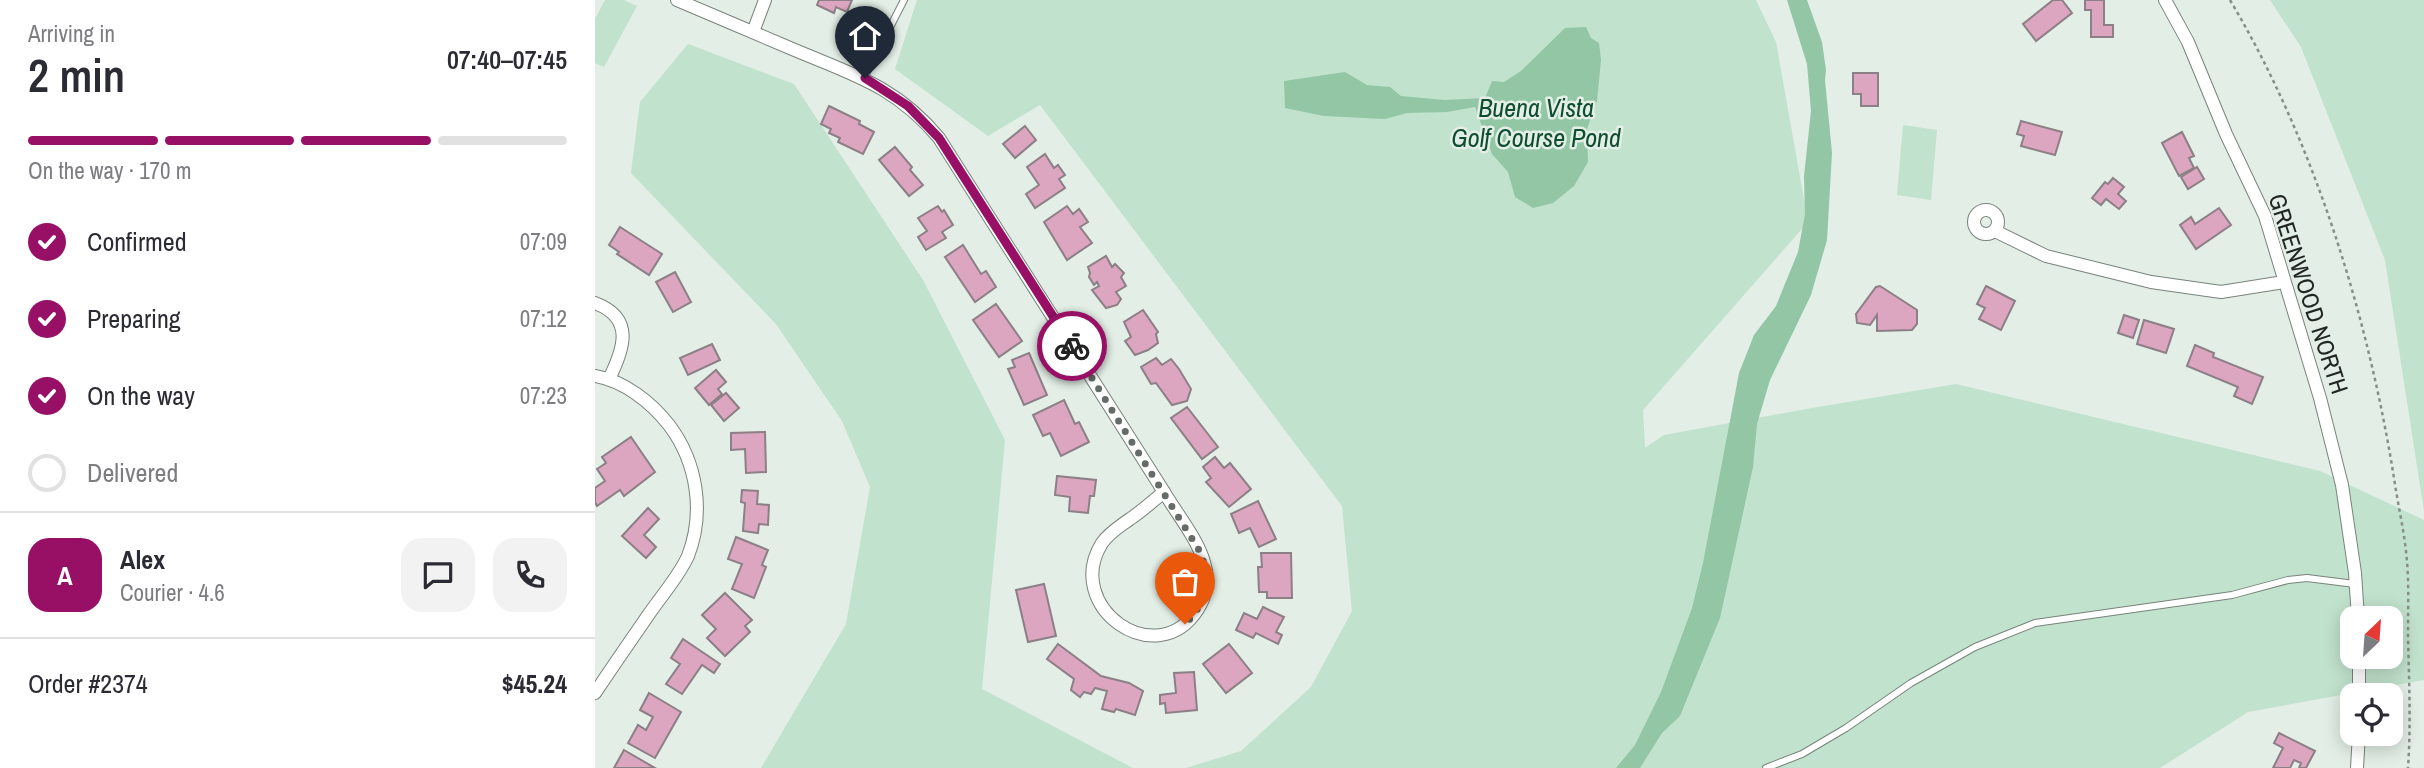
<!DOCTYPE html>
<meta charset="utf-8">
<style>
:root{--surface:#fff;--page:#f2f2f3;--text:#2b2b33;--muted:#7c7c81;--line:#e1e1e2;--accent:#971066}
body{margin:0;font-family:"Archivo Narrow",sans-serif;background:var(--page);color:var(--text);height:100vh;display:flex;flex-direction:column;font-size:26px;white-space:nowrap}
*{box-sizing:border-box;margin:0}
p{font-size:23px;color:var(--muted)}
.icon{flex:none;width:38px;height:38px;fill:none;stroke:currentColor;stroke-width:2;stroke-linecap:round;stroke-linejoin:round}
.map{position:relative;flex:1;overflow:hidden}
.drawer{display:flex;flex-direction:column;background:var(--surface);width:595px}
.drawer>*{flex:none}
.needle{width:46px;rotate:25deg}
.controls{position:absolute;left:1745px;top:606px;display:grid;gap:14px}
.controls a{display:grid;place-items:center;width:63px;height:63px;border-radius:14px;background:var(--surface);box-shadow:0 4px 18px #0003;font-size:35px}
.pin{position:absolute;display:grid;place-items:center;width:60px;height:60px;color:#fff;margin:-72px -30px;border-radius:50% 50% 50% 0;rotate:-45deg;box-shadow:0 0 7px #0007}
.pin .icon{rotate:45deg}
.courier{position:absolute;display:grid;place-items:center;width:70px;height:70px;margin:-35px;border:5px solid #971066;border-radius:50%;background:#fff;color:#222;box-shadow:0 2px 9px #0007}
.overview em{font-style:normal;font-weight:600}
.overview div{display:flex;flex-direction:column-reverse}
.overview{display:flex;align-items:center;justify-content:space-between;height:119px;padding:0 28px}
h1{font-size:46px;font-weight:600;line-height:52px}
.bar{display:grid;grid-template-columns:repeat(4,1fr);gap:10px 7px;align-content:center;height:84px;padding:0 28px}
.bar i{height:9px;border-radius:5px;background:var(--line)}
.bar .on{background:var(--accent)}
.bar p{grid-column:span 4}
.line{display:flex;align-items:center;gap:18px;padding:0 28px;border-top:2px solid var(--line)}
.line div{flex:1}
.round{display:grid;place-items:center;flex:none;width:74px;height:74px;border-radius:21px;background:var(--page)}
ol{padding:0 28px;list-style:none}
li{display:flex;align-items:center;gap:21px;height:77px}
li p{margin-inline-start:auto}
li .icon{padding:7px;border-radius:50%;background:var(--accent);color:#fff;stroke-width:4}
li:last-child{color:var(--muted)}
li i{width:38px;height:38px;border:4px solid var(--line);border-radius:50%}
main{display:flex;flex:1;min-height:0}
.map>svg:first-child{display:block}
.green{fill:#c1e2cc;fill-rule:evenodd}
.water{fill:#92c6a5}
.building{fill:#dca6c0;stroke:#8c7f85;stroke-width:2}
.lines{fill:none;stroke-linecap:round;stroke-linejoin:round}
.service-casing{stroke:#78837b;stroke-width:8}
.minor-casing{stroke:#78837b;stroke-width:14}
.path{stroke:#868f89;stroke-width:2.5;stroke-dasharray:3.5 3.5;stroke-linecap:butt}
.service{stroke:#fff;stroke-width:6}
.minor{stroke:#fff;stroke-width:12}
.done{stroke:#656c67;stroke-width:7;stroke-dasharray:0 12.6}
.route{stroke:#971066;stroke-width:9}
.labels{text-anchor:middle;stroke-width:5;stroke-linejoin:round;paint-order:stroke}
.street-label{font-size:24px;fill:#212623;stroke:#e2eee6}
.water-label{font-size:26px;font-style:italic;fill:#0e4d2e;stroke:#e2eee6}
</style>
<main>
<section class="drawer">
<div class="overview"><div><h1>2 min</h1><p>Arriving in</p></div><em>07:40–07:45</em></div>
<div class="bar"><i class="on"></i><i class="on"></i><i class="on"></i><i></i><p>On the way · 170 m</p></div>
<ol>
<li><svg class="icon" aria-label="check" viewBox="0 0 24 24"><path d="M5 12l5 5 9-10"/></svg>Confirmed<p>07:09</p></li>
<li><svg class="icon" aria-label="check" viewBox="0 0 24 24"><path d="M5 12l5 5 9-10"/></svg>Preparing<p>07:12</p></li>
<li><svg class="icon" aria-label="check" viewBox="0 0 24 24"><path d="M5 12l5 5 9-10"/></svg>On the way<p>07:23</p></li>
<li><i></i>Delivered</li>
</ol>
<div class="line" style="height:126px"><b class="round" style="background:var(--accent);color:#fff">A</b><div><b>Alex</b><p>Courier · 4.6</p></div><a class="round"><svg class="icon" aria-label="chat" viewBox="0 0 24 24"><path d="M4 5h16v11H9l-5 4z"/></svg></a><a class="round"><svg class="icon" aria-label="phone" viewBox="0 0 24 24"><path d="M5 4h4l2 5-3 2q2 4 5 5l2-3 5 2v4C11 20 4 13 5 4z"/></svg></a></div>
<div class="line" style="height:91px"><div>Order #2374</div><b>$45.24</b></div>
</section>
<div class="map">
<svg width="1829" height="768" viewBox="0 0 1829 768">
<rect width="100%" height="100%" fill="#e2eee6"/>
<!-- green -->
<g class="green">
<path d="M10,0H29L42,6L9,67L0,63V19Z"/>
<path d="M322,0H1161L1181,42L1213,222L1048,410L1050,448L1069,435L1217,408L1361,384L1725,471L1829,520V680L1653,712L1565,768H591L646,751L716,687L757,611L747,506L445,105L393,136L300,69ZM1757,618H1796V656H1757Z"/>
<path d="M1675,0H1829V511L1790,260L1706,47Z"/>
<path d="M93,44L199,84L328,280L410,440L387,689L538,768H166L251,624L275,487L247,421L181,324L36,173L45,102Z"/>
<path d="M1308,125L1342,130L1336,200L1302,195Z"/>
</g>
<!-- water -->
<g class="water">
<path d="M1192,0H1212L1227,42L1231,70L1230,80L1237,153L1232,240L1216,295L1175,380L1162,424L1158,467L1125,618L1085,716L1067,733L1045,768H1021L1040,745L1066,692L1097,608L1108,563L1144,373L1159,335L1181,306L1203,252L1210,214L1209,176L1216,111L1212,64Z"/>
<path d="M991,27L996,38L1004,43L1006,60L1002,101L992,129L993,162L979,186L958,203L938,208L920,197L913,172L897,154L880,107L852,112L812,113L790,119L729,116L690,108L689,81L750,72L772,85L795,87L806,96L849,100L890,98L897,81L909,82L926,71L970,28Z"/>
</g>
<!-- building -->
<g class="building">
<path d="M224,0H257L252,12L241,7L239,13L222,5Z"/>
<path d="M1458,0H1467L1477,13L1441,41L1428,24Z"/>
<path d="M1490,0H1509V25H1518V37H1496V10H1490Z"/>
<path d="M1258,73H1283V106H1266V94H1258Z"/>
<path d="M234,106L265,121L264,124L279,132L268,154L243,142L245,138L234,133L236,129L226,124Z"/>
<path d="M1426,121L1467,132L1460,155L1426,146L1429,136L1422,134Z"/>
<path d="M430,126L441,140L420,158L408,144Z"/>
<path d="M1587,132L1599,156L1594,158L1599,168L1584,176L1567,143Z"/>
<path d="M300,147L317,167L315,170L328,185L314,196L284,160Z"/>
<path d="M450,154L459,168L463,165L470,175L464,179L470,188L440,208L431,194L444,185L432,167Z"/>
<path d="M1602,167L1609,179L1593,189L1586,177Z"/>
<path d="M1518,178L1529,187L1523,194L1531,201L1524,209L1511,199L1506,205L1497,198L1510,182L1513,184Z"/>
<path d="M343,206L347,212L349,210L358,225L347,232L351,238L331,250L323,237L332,231L323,218Z"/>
<path d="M472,206L478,214L484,209L493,222L485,227L497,243L472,260L449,222Z"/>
<path d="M1624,208L1636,225L1601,249L1585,225L1596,217L1600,224Z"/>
<path d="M25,227L67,254L54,275L22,254L24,252L14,245Z"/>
<path d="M368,245L386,274L391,271L401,287L380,302L350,257Z"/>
<path d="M511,256L517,267L520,264L529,273L526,277L531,286L521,292L526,299L522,305L511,308L497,290L504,286L502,282L499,285L494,277L495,273L493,267Z"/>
<path d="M80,272L96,302L78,312L61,282Z"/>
<path d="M1285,286L1322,310V324L1317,330L1282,331V315L1275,325L1262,323L1261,314L1281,287Z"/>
<path d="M1391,286L1420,301L1406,330L1384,319L1390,308L1382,304Z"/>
<path d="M401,304L427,341L404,357L378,320Z"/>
<path d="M548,310L563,332L561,334L563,343L553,350L540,355L530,341L536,337L529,322Z"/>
<path d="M1529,315L1544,320L1538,338L1523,333Z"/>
<path d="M1549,320L1579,329L1571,353L1542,344Z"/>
<path d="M117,344L125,360L93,375L85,358Z"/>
<path d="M1600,345L1619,353L1618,357L1668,377L1657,404L1639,396L1643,387L1592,366Z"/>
<path d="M434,353L452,395L429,405L413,369L420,367L417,360Z"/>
<path d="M561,358L567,365L576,359L584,369L596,389L592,401L577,405L561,383L556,384L546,367Z"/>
<path d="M121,370L131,382L123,389L127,394L114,405L100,388Z"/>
<path d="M131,393L144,408L129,421L116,405Z"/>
<path d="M469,400L480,424L484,422L494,442L466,456L455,433L448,436L438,415Z"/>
<path d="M592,407L623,447L607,459L576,418Z"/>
<path d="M170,432L171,472L151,473L150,449L136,450V433Z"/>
<path d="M36,437L60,472L29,496L25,490L2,506L0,502V488L10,481L2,469L11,463L7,457Z"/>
<path d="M620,457L629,468L635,463L656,489L634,507L611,482L616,478L608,467Z"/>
<path d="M462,476L501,480L499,496H495L493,513L474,511L475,497L460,495Z"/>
<path d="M147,490L163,491L162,504L174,505L173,525L164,524L163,533L148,531L150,503L146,502Z"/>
<path d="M663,501L681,539L664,547L655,528L644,533L636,514Z"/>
<path d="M53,508L64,519L49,535L61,547L51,558L27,536Z"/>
<path d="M141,537L173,550L167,565L171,567L159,598L137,589L147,564L133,559Z"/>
<path d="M666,553H696L697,598H672V592H664L663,567H667Z"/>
<path d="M449,584L461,636L433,642L421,590Z"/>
<path d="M130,593L157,620L150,626L155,632L130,656L112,638L121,629L107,615Z"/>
<path d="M668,607L689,617L681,632L687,635L683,644L661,633L658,638L641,630L649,613L662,619Z"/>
<path d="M88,639L125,664L119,673L107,665L87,694L71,684L85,664L76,658Z"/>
<path d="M463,644L506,676L534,683L548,691L540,715L521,709L519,712L507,709L512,691L500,688L496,694L489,692L485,697L476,690L479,679L452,659Z"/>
<path d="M634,644L657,673L631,693L608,664Z"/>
<path d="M599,672L602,710L571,713L570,703L565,704V695L581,693L579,673Z"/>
<path d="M54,693L86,712L60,758L33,743L43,725L51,730L58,717L45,710Z"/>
<path d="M1684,733L1720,751L1711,768H1704L1706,763L1699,760L1695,768H1678L1688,748L1679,743Z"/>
<path d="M29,750L60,768H19Z"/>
</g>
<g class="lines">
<defs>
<g id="service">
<path d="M269,78L309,0"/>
<path d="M1171,768L1207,754L1251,728L1316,683L1380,647L1440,623L1637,595L1693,580L1712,578L1760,584"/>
</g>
<g id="minor">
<path d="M82,0C120,16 157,32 195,48C256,74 300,85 344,138L569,492"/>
<path d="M1570,0L1593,42L1631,134L1670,216L1725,398L1747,485L1760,573L1763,618"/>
<path d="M158,32L170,0"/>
<circle cx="1391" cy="222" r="12"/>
<path d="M1400,231L1451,256L1556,282L1626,292L1689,282"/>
<path d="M0,303C40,318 29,349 14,379"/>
<path d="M0,376C29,381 56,402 74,425C102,462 110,512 93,556C84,576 67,595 54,614C36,640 18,666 0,693"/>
<path d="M569,492C582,514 602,538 609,562C614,578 612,595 603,609C562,674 467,607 507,543C515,532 524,527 535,519C547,511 558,501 569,492Z"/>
<path d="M1764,656V695"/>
<path d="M1762,768L1764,733"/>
</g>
</defs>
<!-- service casing -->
<use href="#service" class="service-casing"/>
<!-- minor casing -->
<use href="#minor" class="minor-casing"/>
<!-- path -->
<path class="path" d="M1635,0C1719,141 1773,316 1799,478C1803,506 1810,534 1812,562C1814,586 1813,611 1813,636C1814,680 1816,724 1813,768"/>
<!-- service -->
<use href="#service" class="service"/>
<!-- minor -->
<use href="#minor" class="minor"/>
</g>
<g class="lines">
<!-- done -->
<path class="done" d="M477,346L604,550C617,578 612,603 590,624"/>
<!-- route -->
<path class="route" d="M270,78L313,106L344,138L477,346"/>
</g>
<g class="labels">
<!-- street labels -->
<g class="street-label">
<text transform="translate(1713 294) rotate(72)" y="8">GREENWOOD NORTH</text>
</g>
<!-- water labels -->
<g class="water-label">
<text x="941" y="117">Buena Vista<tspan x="941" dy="30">Golf Course Pond</tspan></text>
</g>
</g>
</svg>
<div class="controls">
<a><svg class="needle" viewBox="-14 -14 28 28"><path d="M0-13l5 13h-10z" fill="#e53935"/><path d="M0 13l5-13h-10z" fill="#7c7c81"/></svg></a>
<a><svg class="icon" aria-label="locate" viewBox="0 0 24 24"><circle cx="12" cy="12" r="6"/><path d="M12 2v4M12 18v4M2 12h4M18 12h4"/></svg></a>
</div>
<div class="pin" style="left:590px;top:624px;background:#ea580c"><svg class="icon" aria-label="bag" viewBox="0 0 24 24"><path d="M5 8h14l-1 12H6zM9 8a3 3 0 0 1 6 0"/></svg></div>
<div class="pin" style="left:270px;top:78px;background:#1f2937"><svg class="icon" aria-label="home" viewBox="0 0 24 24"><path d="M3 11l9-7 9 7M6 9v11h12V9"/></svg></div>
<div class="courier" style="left:477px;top:346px"><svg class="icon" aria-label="bike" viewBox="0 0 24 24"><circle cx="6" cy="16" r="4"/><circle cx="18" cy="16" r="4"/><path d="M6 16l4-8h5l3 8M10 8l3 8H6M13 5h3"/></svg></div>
</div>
</main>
